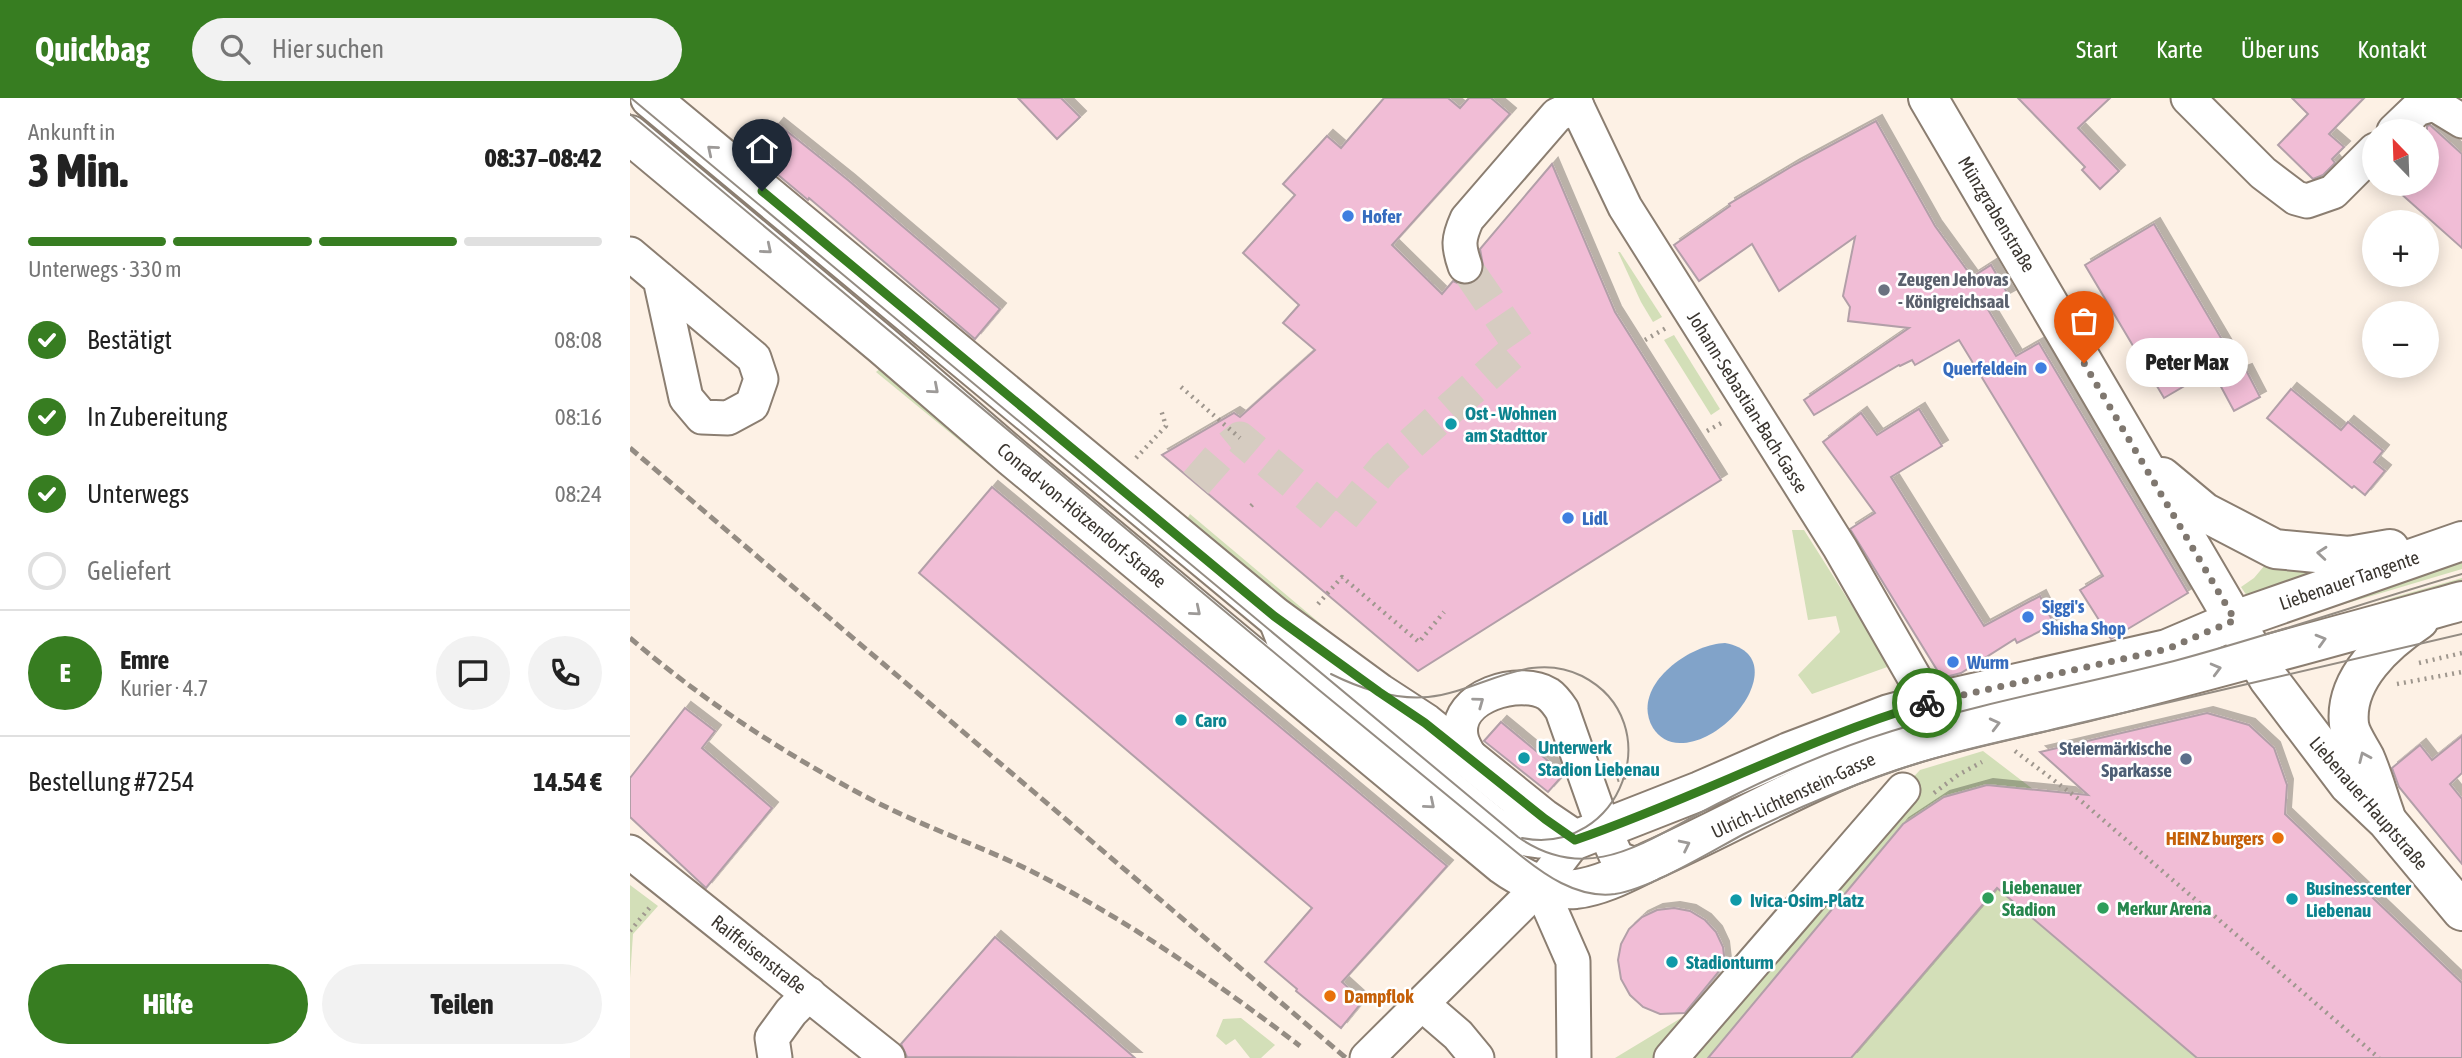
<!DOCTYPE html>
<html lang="de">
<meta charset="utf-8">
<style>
:root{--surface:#fff;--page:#f2f2f2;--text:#222;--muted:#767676;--line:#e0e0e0;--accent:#377d21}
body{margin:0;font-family:"Asap Condensed",sans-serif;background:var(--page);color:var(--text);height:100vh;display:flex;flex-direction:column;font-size:26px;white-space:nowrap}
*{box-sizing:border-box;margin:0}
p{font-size:23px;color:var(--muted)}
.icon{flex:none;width:38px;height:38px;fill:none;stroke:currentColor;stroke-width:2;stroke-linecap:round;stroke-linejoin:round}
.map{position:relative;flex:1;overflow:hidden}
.side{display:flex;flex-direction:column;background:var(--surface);width:630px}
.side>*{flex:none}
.needle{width:46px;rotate:337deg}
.fabs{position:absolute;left:1732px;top:21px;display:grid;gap:14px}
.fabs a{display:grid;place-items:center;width:77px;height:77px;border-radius:50%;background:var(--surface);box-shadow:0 4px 18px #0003;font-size:35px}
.pin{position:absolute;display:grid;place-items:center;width:60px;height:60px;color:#fff;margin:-72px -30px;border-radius:50% 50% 50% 0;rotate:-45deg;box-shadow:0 0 7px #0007}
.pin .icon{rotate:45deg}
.courier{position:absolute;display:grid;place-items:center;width:70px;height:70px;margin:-35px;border:5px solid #377d21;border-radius:50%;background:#fff;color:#222;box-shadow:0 2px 9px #0007}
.bubble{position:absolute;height:49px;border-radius:24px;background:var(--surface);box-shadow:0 4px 18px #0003;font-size:23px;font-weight:800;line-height:49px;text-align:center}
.summary em{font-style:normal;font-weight:800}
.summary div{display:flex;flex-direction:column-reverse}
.summary{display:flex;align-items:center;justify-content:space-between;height:119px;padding:0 28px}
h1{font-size:46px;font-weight:800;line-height:52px}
.bar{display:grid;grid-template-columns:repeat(4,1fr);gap:10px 7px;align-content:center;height:84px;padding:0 28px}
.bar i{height:9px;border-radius:5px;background:var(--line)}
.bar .on{background:var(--accent)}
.bar p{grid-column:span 4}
.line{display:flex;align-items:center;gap:18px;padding:0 28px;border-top:2px solid var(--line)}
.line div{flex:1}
.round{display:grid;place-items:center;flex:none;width:74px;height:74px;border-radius:37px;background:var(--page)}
ol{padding:0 28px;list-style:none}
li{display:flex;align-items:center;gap:21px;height:77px}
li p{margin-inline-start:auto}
li .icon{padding:7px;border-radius:50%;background:var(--accent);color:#fff;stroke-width:4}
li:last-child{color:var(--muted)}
li i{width:38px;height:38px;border:4px solid var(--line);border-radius:50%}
.action{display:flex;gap:14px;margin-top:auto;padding:14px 28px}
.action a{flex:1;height:80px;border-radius:42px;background:var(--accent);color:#fff;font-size:28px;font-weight:800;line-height:80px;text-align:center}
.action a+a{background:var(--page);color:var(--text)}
header{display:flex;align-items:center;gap:42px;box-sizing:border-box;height:98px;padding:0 35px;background:var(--accent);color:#fff}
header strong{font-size:33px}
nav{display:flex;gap:38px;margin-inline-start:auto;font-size:24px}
.search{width:490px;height:63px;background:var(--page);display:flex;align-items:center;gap:18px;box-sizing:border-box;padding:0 24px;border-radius:38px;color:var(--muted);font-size:26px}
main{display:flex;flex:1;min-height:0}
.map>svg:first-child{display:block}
.green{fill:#d3dfb8}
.water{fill:#81a3c9}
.building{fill:#f1bdd6;stroke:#b29fa8;stroke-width:2;filter:url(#shadow)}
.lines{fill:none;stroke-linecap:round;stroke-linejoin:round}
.minor-tunnel{stroke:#d6ccc1;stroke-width:33;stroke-dasharray:33 17;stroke-linecap:butt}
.minor-casing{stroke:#8b7e71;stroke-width:37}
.major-casing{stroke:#8b7e71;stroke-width:42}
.path{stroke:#9f978e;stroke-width:4.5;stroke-dasharray:2 5;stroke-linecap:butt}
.minor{stroke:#fff;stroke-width:33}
.major{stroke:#fff;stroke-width:38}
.tram{stroke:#948c83;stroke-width:2}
.rail{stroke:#948c83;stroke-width:5;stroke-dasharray:10 5;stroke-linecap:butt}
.oneway{stroke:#9d9a98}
.done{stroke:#7f776f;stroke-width:7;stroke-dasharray:0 12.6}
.route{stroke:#377d21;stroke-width:9}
.shop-dot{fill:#3f7fe0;stroke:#fff;stroke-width:2.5}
.worship-dot{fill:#6b7280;stroke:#fff;stroke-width:2.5}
.culture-dot{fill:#0f9aa8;stroke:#fff;stroke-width:2.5}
.service-dot{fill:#5c6f8a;stroke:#fff;stroke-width:2.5}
.food-dot{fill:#e8710a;stroke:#fff;stroke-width:2.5}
.leisure-dot{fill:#2e9e5b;stroke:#fff;stroke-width:2.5}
.labels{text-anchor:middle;stroke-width:5;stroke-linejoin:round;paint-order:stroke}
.street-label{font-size:19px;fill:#3b3630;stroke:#fff}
.shop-label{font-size:19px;font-weight:bold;fill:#366cbe;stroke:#fff;text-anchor:start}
.worship-label{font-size:19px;font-weight:bold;fill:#5b616d;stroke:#fff;text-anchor:start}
.culture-label{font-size:19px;font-weight:bold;fill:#0d838f;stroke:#fff;text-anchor:start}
.service-label{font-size:19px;font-weight:bold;fill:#4e5e75;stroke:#fff;text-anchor:end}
.food-label{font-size:19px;font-weight:bold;fill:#c56008;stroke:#fff;text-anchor:end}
.leisure-label{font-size:19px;font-weight:bold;fill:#27864d;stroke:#fff;text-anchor:start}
</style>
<header>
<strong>Quickbag</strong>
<div class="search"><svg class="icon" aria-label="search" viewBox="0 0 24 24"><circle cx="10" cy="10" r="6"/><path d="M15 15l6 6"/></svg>Hier suchen</div>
<nav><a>Start</a><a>Karte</a><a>Über uns</a><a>Kontakt</a></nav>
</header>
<main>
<section class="side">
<div class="summary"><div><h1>3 Min.</h1><p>Ankunft in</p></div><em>08:37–08:42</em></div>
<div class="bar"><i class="on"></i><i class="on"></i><i class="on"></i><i></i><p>Unterwegs · 330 m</p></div>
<ol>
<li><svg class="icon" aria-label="check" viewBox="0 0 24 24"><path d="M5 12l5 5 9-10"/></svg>Bestätigt<p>08:08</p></li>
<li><svg class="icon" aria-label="check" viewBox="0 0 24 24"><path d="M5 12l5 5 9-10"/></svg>In Zubereitung<p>08:16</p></li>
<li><svg class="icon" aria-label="check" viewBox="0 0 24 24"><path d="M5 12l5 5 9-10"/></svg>Unterwegs<p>08:24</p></li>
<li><i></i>Geliefert</li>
</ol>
<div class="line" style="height:126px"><b class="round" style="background:var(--accent);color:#fff">E</b><div><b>Emre</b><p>Kurier · 4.7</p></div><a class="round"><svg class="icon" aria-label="chat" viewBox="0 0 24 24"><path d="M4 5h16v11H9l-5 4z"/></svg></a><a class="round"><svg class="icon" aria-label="phone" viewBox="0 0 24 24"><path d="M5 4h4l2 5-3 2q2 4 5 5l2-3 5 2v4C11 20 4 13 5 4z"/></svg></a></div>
<div class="line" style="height:91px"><div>Bestellung #7254</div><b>14.54 €</b></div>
<div class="action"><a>Hilfe</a><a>Teilen</a></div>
</section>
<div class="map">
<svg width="1832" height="960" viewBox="0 0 1832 960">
<defs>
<filter id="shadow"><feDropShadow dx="6" dy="-6" stdDeviation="0" flood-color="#0004"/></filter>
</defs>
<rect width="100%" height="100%" fill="#fdf1e5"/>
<!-- green -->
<g class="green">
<path d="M988,154H990L1032,219L1023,224L1011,204Z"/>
<path d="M1044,237L1090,311L1081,317L1034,242Z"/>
<path d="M252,269L365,368L363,370L246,274Z"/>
<path d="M560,416L754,579L752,584L557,421Z"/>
<path d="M1162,432H1174L1260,568L1182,596L1168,577L1210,534L1206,518L1178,522Z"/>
<path d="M1832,465V471L1674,518L1672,513Z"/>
<path d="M1635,467L1697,473L1617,498L1611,489L1624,480Z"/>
<path d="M1832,480V487L1678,528L1765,499Z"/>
<path d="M1353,653L1404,692L1732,960H985L1066,911L1290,672Z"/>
<path d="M0,787L28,808L3,836L0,880Z"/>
<path d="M611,920L645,947L631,960H620L605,941L596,947L586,938L593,921Z"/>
</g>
<!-- water -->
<path class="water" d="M1095,545C1162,557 1102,645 1050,645C1038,645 1029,639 1023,630C999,589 1059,546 1095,545Z"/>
<!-- building -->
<g class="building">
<path d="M388,0H431L450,19L427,41Z"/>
<path d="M754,0H818L830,10L839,0H861L880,16L762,147L812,196L823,183L832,187L842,186L849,181L854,173L850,151L922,66L985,214L1091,382L788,573L532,357L604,315L610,319L685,252L653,225L669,207L613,155L665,97L653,86L697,38L711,50Z"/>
<path d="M1388,0H1480L1448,30L1489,73L1470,91L1452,72L1455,69Z"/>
<path d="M1662,0H1734L1699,36L1714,49L1702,61L1705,65L1693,77L1683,81L1648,47L1678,16Z"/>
<path d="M1246,23L1305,128L1342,179L1361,167L1379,198L1357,210L1386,258L1409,245L1558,495L1481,541L1450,492L1473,478L1329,242L1285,267L1282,262L1270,268L1269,267L1184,317L1174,302L1279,230L1218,223L1220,209L1213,198L1225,139L1149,193L1122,146L1069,183L1044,147L1100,108L1099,106L1164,67Z"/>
<path d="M148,26L218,82L370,211L345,241L179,100L178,102L123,56Z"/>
<path d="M1800,27L1832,56V150L1760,86H1797V28Z"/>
<path d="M1524,126L1611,274L1616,272L1630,299L1604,313L1582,272L1534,300L1455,167Z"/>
<path d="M1661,291L1711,332L1718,324L1753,353L1744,364L1755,373L1735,397L1724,388L1722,390L1637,320Z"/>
<path d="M1289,311L1312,348L1261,379L1354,528L1410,498L1424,526L1387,545L1385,541L1331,575L1312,580L1220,431L1245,415L1193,344L1231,315L1247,337Z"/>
<path d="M362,389L817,768L712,884L733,903L711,930L666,893L667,891L635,864L682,810L289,475Z"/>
<path d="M55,610L85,633L72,650L142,710L76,790L0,719V680Z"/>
<path d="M1577,615L1619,627L1644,650L1657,687L1655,716L1832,885V960H1567L1367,790L1221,960H1078L1273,726L1314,699L1357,687L1458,697L1410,654Z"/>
<path d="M871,624L934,676L918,694L854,643Z"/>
<path d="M1832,638V675L1820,686L1832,701V766L1769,689L1762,670L1790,647L1802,662Z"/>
<path d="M1044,810L1060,813L1075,822L1086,834L1093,849L1095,866L1055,915L1030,916L1013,909L1000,897L991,881L988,862L991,846L999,831L1012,819L1027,812Z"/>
<path d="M365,839L505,960L277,959L271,946Z"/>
</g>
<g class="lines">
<!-- minor-tunnel -->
<path class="minor-tunnel" d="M566,385L593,354L610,340L709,424L755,369L890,248L835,168"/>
<defs>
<g id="minor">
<path d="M943,0L995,109L1210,450L1299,605"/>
<path d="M1558,0L1633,75L1666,100L1677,103L1703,94L1745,52"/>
<path d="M1764,33L1787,11L1804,6L1832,23"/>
<path d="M0,156L124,260L131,281L122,307L98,320L72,319L56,300L30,181"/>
<path d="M835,168C828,148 828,141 837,121L927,17L947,8"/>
<path d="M644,518L660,559L864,726L896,741L909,743L945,742"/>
<path d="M842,662C838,655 832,646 831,638C824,598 890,579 918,596C924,600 928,606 932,612L974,731L987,760L1002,766L1021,763"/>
<path d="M0,754L258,960"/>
<path d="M910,788L943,863L944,960"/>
<path d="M792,906L828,937L847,960"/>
<path d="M145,960L142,940L161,914L179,896"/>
<path d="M737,960L910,788L945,742"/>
<path d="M1041,960L1273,692"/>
</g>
<g id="major">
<path d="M20,0L644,518L749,595L795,625L914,721L945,742L1070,693L1159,654L1259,616L1299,605L1537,551L1605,522L1832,443"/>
<path d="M1298,0L1638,580L1719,687L1757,723L1832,813"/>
<path d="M0,37L252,247L382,359L873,767C895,783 918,793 946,791C972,788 997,774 1020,763C1081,736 1140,703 1201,676C1287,637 1384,622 1475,599C1595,569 1713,536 1832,503"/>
<path d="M1532,379L1574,414L1645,451L1719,458L1760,451"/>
<path d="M1755,717C1748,698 1743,678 1735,660C1730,650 1720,637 1719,626C1714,581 1756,544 1789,522"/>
</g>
</defs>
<!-- minor casing -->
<use href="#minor" class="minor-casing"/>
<!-- major casing -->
<use href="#major" class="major-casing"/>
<!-- path -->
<g class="path">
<path d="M1015,242L1036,230"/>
<path d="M551,289L610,340"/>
<path d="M1077,333L1095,323"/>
<path d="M506,360L536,328L531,312"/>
<path d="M621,408L623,406"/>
<path d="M688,506L712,479L789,544L814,514"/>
<path d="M1789,565L1832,555"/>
<path d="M1767,586L1832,574"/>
<path d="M1385,653L1450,702L1749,960"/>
<path d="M987,682L1002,677"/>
<path d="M1304,695L1328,677L1352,664"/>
<path d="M0,833L21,808"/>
</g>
<!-- minor -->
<use href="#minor" class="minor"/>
<!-- major -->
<use href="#major" class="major"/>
<!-- tram -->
<g class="tram">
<path d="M1,0L888,739C954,785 1007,749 1068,716C1126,685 1200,652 1262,633C1355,604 1450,587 1544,563C1641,537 1736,504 1832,476"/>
<path d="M0,16L689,592L885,753C913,776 947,801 985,796C1022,790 1080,754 1114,736C1160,713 1208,693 1256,676C1318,653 1386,641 1450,625C1577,595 1705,566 1832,536"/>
<path d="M701,576C731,591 764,602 798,599C851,594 898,551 952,578C1041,624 991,759 892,740"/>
</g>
<!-- rail -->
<g class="rail">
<path d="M0,350L716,960"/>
<path d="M0,540C75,604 157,658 246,704C299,731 356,750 409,777C502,825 587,885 670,948"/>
</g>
</g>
<!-- one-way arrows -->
<defs><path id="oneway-chevron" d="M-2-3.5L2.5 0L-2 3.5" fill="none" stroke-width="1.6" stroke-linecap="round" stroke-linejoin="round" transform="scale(1.75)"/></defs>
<g class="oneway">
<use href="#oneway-chevron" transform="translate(82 52) rotate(-140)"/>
<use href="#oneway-chevron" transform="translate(137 151) rotate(40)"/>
<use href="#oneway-chevron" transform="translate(304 291) rotate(41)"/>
<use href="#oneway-chevron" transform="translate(1692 455) rotate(-175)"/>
<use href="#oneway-chevron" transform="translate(566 513) rotate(40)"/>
<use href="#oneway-chevron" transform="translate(1691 542) rotate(-16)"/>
<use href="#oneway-chevron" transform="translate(1586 571) rotate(-15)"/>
<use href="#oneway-chevron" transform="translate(849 604) rotate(-36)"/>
<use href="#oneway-chevron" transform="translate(1365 626) rotate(-14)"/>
<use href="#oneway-chevron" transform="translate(1734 659) rotate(-114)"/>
<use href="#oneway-chevron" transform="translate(800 706) rotate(40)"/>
<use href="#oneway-chevron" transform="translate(1055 747) rotate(-26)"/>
</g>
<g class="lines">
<!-- done -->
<path class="done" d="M1297,605L1537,551L1605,522L1454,265"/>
<!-- route -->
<path class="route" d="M132,93L644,518L749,594L795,625L915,721L945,742C1064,701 1176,641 1297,605"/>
</g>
<!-- markers -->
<g class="shop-dot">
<circle cx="718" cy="118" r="7"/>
<circle cx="1411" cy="270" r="7"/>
<circle cx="938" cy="420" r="7"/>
<circle cx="1398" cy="519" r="7"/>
<circle cx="1323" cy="564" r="7"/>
</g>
<circle class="worship-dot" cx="1254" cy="192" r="7"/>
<g class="culture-dot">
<circle cx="821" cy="326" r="7"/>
<circle cx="551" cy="622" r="7"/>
<circle cx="894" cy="660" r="7"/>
<circle cx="1662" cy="801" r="7"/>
<circle cx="1106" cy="802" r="7"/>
<circle cx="1042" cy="864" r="7"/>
</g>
<circle class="service-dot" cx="1556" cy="661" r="7"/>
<g class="food-dot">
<circle cx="1648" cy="740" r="7"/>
<circle cx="700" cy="898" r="7"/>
</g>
<g class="leisure-dot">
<circle cx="1358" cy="800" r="7"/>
<circle cx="1473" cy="810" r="7"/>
</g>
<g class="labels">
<!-- street labels -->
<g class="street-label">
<text transform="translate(1367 116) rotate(59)" y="7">Münzgrabenstraße</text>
<text transform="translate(1118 304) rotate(58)" y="7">Johann-Sebastian-Bach-Gasse</text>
<text transform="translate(452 417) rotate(40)" y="7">Conrad-von-Hötzendorf-Straße</text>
<text transform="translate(1719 482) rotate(-19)" y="7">Liebenauer Tangente</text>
<text transform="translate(1163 697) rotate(-25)" y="7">Ulrich-Lichtenstein-Gasse</text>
<text transform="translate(1739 705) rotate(49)" y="7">Liebenauer Hauptstraße</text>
<text transform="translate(129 856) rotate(38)" y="7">Raiffeisenstraße</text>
</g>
<!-- shop labels -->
<g class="shop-label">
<text x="732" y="125">Hofer</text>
<text x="1397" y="277" text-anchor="end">Querfeldein</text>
<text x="952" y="427">Lidl</text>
<text x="1412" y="515">Siggi's<tspan x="1412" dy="22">Shisha Shop</tspan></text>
<text x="1337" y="571">Wurm</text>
</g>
<!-- worship labels -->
<g class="worship-label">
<text x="1268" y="188">Zeugen Jehovas<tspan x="1268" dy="22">- Königreichsaal</tspan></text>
</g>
<!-- culture labels -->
<g class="culture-label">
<text x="835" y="322">Ost - Wohnen<tspan x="835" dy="22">am Stadttor</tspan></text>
<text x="565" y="629">Caro</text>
<text x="908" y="656">Unterwerk<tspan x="908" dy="22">Stadion Liebenau</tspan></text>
<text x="1676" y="797">Businesscenter<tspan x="1676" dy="22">Liebenau</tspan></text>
<text x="1120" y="809">Ivica-Osim-Platz</text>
<text x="1056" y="871">Stadionturm</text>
</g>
<!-- service labels -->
<g class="service-label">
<text x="1542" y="657">Steiermärkische<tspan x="1542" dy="22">Sparkasse</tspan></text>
</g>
<!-- food labels -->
<g class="food-label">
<text x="1634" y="747">HEINZ burgers</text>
<text x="714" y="905" text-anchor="start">Dampflok</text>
</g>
<!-- leisure labels -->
<g class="leisure-label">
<text x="1372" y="796">Liebenauer<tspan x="1372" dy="22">Stadion</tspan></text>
<text x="1487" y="817">Merkur Arena</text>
</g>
</g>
</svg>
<div class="fabs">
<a><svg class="needle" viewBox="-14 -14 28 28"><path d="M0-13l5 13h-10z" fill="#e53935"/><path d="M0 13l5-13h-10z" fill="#767676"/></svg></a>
<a>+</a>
<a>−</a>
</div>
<div class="pin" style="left:1454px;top:265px;background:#ea580c"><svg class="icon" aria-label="bag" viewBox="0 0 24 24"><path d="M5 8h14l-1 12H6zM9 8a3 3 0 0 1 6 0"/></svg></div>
<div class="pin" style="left:132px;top:93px;background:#1f2937"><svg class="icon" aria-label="home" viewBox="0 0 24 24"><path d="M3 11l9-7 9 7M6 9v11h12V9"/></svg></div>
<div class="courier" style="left:1297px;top:605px"><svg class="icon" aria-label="bike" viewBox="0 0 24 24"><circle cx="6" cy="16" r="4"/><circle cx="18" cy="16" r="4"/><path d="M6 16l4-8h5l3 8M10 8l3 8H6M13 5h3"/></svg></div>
<div class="bubble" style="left:1496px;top:240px;width:122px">Peter Max</div>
</div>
</main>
